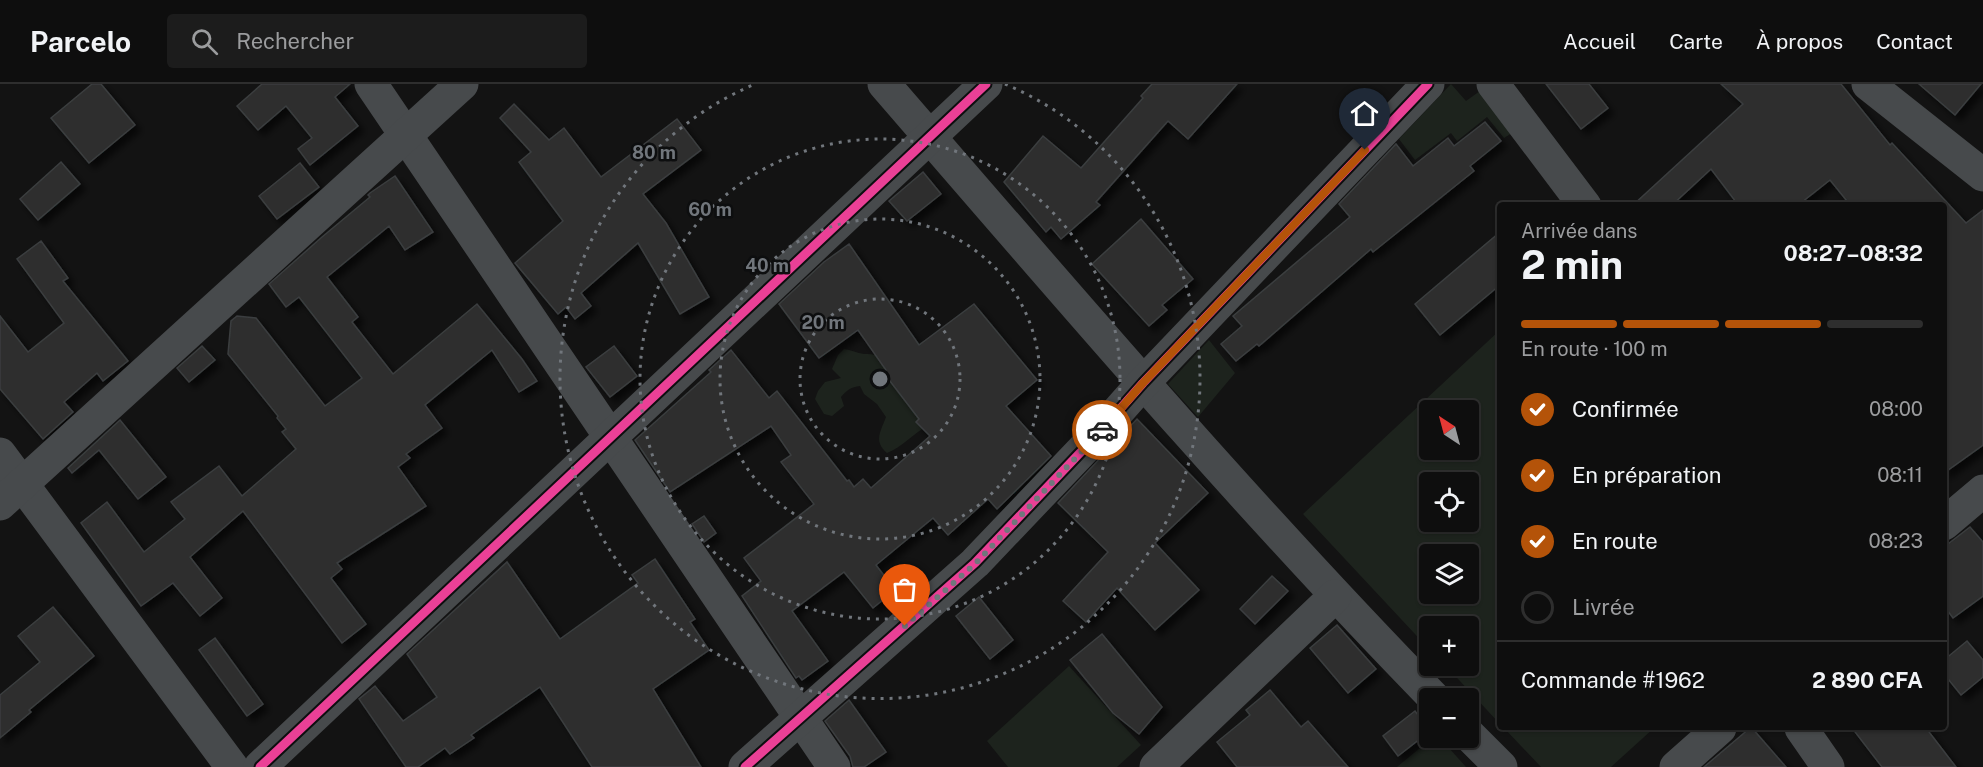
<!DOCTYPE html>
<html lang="fr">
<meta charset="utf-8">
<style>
:root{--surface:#0e0e0e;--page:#1c1c1c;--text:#f1f3f6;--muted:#9b9c9e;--line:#2e2e2e;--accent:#b45309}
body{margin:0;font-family:"Public Sans",sans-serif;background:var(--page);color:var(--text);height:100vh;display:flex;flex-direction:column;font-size:22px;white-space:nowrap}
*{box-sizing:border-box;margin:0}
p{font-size:20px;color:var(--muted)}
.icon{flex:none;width:33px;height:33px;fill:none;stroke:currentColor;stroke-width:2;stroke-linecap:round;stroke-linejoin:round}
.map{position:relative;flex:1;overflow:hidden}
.panel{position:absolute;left:1497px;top:118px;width:450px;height:528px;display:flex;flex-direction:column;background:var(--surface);border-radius:6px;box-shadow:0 2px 4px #0004,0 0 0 2px var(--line)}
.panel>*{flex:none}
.needle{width:39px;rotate:324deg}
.tools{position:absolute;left:1419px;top:316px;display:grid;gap:12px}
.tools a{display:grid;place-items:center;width:60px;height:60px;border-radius:6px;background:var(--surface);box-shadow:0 2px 4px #0004,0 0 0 2px var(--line);font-size:30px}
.pin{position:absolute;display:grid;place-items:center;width:51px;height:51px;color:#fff;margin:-62px -26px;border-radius:50% 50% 50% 0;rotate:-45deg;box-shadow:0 0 6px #0007}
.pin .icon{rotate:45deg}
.courier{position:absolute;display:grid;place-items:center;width:60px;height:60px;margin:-30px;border:4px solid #b45309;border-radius:50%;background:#fff;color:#222;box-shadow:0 2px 8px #0007}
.head em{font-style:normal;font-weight:700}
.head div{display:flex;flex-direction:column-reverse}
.head{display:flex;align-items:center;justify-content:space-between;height:102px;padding:0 24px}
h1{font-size:39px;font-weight:700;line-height:45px}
.bar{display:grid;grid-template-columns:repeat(4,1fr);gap:9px 6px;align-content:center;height:72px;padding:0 24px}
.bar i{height:8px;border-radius:4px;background:var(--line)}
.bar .on{background:var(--accent)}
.bar p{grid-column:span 4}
.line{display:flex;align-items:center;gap:15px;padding:0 24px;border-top:2px solid var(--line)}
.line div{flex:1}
ol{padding:0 24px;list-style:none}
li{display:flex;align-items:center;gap:18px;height:66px}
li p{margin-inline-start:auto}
li .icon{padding:6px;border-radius:50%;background:var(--accent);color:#fff;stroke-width:4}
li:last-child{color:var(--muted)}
li i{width:33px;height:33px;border:3px solid var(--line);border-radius:50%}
header{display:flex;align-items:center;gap:36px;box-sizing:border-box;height:84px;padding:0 30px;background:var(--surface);border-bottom:2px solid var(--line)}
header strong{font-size:28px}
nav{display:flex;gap:33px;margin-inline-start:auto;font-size:21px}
.search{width:420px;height:54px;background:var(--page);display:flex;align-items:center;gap:15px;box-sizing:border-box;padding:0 21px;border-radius:6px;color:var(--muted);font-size:22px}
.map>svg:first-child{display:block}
.green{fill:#1d231d;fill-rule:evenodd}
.building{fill:#2d2e2e;stroke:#3b3e3f;stroke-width:1.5;filter:url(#shadow)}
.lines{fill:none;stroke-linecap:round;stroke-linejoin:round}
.minor{stroke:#474a4c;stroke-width:33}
.cycleway-casing{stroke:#0d0e0f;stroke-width:13}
.cycleway{stroke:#ea4096;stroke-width:9}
.done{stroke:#71767c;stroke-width:6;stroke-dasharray:0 10.8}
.route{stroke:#b45309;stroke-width:8}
.ring{fill:none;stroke:#71767c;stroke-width:3;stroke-dasharray:3 6}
.centre{fill:#71767c;stroke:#0d0e0f;stroke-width:3}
.ring-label{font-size:18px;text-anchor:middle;font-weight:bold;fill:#71767c;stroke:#0d0e0f;stroke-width:5;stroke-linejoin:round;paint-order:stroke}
</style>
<header>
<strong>Parcelo</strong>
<div class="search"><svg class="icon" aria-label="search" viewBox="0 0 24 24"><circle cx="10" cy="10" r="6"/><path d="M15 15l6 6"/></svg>Rechercher</div>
<nav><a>Accueil</a><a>Carte</a><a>À propos</a><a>Contact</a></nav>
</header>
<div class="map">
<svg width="1983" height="683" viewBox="0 0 1983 683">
<defs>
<filter id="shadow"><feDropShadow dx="5.5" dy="5.5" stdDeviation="3" flood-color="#0009"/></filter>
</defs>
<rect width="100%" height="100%" fill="#131313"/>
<!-- green -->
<g class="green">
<path d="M1451,0L1466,17L1480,7L1512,49L1504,54L1487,33L1457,57L1451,49L1415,76L1399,55Z"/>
<path d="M1500,246V640L1446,582H1468V543H1430L1429,565L1303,430ZM1430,327H1468V366H1430ZM1430,399H1468V438H1430ZM1430,471H1468V510H1430Z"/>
<path d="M1209,256L1235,289L1198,333L1168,300Z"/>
<path d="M844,265C851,266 857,269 864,270C869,270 873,270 878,272L927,342C913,350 902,363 887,369C873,357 881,347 886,333L877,320L864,310L860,302C851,303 847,306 841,313L844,322L832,332L824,330L815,315L818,307L825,298L841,294L832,285L838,271Z"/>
<path d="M1069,582L1141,661L1117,683H1008L987,657Z"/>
<path d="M1504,644H1654L1611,683H1541Z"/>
<path d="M1432,654H1440L1466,683H1397Z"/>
</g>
<!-- building -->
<g class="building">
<path d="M92,0H101L135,41L89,79L51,34Z"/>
<path d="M262,0H350L335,13L358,42L310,81L298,65L312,54L286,22L258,46L237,22Z"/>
<path d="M1152,0H1237L1188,55L1168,37L1096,118L1100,121L1061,155L1051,143L1046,148L1004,98L1043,52L1081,84L1143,14L1141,12Z"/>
<path d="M1546,0H1589L1608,24L1581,45Z"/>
<path d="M1721,0H1841L1890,61L1892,59L1966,139L1983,126V361L1944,389V122H1851L1830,96L1797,122H1739L1711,85L1671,122H1632L1743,20Z"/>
<path d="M1919,0H1981L1955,31Z"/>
<path d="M514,20L549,56L564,44L601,93L677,35L701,66L643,110L666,139L709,213L680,230L638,159L581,209L591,222L575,235L566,223L558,230L515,179L563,137L519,78L531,68L500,34Z"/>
<path d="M1485,38L1501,57L1470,82L1474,87L1373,168L1371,165L1259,262L1257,260L1236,277L1221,260L1242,242L1233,232L1350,133L1339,120L1396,60L1413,82L1448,54L1454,62Z"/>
<path d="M61,78L80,100L38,136L20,115Z"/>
<path d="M300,79L319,103L277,135L259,112Z"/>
<path d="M923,88L941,110L907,137L889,117Z"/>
<path d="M395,92L433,148L405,166L389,142L327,193L358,233L352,238L393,290L477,220L522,275L537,297L519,308L492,266L425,321L442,344L406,370L410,374L398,383L426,422L337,479L342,485L331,494L366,540L342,559L243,427L190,473L222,514L200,532L173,499L141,522L81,439L107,418L144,468L185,435L171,418L219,382L242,412L296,365L282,348L286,345L277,334L278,332L228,270L231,237L237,232L256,234L325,322L362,294L299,213L286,223L269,200L322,153L370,113L368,111L370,109Z"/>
<path d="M1141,135L1193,195L1162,221L1167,226L1149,242L1092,180Z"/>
<path d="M1500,148V201L1440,251L1415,220Z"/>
<path d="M41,157L68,194L63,197L128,277L103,297L97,289L64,318L73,328L43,355L0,305V232L28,268L64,239L17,175Z"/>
<path d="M849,160L919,261L974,220L1037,296L1006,322L1051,372L997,425L988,415L948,451L933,434L876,481L895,506L873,524L844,488L792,527L828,577L802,596L799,592L796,594L742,512L761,497L744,474L814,420L781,378L791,371L771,342L670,408L635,356L711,288L709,286L731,266L769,314L777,307L847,397L849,396L854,403L863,395L871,404L930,352L916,338L919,335L883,288L886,286L858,246L819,274L779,220L824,178Z"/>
<path d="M202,262L215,276L189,298L177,284Z"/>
<path d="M614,262L637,292L610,313L586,283Z"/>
<path d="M1137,335L1208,409L1155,459L1199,506L1155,546L1117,504L1086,538L1063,517L1108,468L1058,419Z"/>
<path d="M120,336L166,393L138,415L99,366L72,389L68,384Z"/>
<path d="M704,432L716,449L704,458L692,440Z"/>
<path d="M1970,443L1983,458V512L1953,534L1944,522V463Z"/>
<path d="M655,475L695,535L690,538L709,566L653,605L701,683H592L540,603L471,651L474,654L450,670L445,664L418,683H406L359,615L375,602L403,637L437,613L407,570L507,478L560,555L638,499L632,491Z"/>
<path d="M1272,492L1288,507L1255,540L1240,525Z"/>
<path d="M979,513L1013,556L990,575L956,532Z"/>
<path d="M53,523L94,572L29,626L31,628L0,654V611L40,578L18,552Z"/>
<path d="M1337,541L1376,585L1348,609L1310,564Z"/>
<path d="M1102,550L1162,623L1139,650L1113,629L1070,576Z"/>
<path d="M215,554L263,620L247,632L199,566Z"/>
<path d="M1967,557L1983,576V593L1961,611L1944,590V576Z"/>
<path d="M1270,606L1301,643L1308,637L1348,683H1237L1217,658L1250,631L1246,626Z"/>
<path d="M849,616L886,668L864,683H853L850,672L825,637Z"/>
<path d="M1415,627L1430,647L1398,672L1383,652Z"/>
<path d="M1750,644H1752L1786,683H1704Z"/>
<path d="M1852,644H1926L1956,683H1882Z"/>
</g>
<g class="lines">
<!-- minor -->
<g class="minor">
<path d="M371,0L834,683"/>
<path d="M884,0C1064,208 1243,418 1435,615"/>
<path d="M1493,0L1585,122"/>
<path d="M1868,0L1983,91"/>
<path d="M0,370L232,683"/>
<path d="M0,420L462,0"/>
<path d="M1944,440L1983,407"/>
<path d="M1801,644L1828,683"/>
<path d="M1468,650L1501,683"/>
<path d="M260,683L986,0"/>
<path d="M745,683L975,479L1097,351L1143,299L1428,0"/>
<path d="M1156,683L1335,512"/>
<path d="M1676,683L1720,644"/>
</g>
<defs>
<g id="cycleway">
<path d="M260,683L986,0"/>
<path d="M745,683L975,479L1097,351L1143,299L1428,0"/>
</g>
</defs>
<!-- cycleway casing -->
<use href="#cycleway" class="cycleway-casing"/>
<!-- cycleway -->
<use href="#cycleway" class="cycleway"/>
</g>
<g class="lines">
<!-- done -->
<path class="done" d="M905,542L975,480L1102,346"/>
<!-- route -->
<path class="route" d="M1102,346L1143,299L1365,66"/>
</g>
<!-- distance rings -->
<g class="ring">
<circle cx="880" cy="295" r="80"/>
<circle cx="880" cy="295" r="160"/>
<circle cx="880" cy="295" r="240"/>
<path d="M1005 0A320 320 0 1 1 755 0"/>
</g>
<circle cx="880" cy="295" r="9" class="centre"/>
<g class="ring-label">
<text x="654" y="75">80 m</text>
<text x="710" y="132">60 m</text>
<text x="767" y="188">40 m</text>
<text x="823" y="245">20 m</text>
</g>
</svg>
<div class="tools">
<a><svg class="needle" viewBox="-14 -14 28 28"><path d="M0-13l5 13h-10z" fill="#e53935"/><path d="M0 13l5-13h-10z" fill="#9b9c9e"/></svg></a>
<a><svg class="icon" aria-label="locate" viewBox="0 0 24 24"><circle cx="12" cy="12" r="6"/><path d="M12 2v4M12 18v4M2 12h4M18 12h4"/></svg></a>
<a><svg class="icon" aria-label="layers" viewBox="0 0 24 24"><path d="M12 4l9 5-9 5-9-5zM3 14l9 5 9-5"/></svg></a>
<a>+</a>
<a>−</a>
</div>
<div class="pin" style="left:905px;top:542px;background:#ea580c"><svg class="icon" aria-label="bag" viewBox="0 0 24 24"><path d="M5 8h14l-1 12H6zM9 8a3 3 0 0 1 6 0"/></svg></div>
<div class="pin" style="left:1365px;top:66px;background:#1f2937"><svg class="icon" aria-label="home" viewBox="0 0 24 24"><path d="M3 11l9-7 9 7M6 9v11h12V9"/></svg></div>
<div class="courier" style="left:1102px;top:346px"><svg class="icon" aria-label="car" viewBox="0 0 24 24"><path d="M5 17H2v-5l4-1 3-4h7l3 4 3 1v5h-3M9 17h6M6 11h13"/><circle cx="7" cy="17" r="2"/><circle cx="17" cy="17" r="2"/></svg></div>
<section class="panel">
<div class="head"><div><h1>2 min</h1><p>Arrivée dans</p></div><em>08:27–08:32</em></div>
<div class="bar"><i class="on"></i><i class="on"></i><i class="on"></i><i></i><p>En route · 100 m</p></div>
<ol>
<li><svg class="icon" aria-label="check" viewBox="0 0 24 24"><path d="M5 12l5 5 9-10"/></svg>Confirmée<p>08:00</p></li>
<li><svg class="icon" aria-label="check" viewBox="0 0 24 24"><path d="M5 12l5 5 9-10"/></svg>En préparation<p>08:11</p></li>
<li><svg class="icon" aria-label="check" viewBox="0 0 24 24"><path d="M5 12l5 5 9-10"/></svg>En route<p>08:23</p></li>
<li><i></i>Livrée</li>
</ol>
<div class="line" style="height:78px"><div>Commande #1962</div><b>2 890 CFA</b></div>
</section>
</div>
